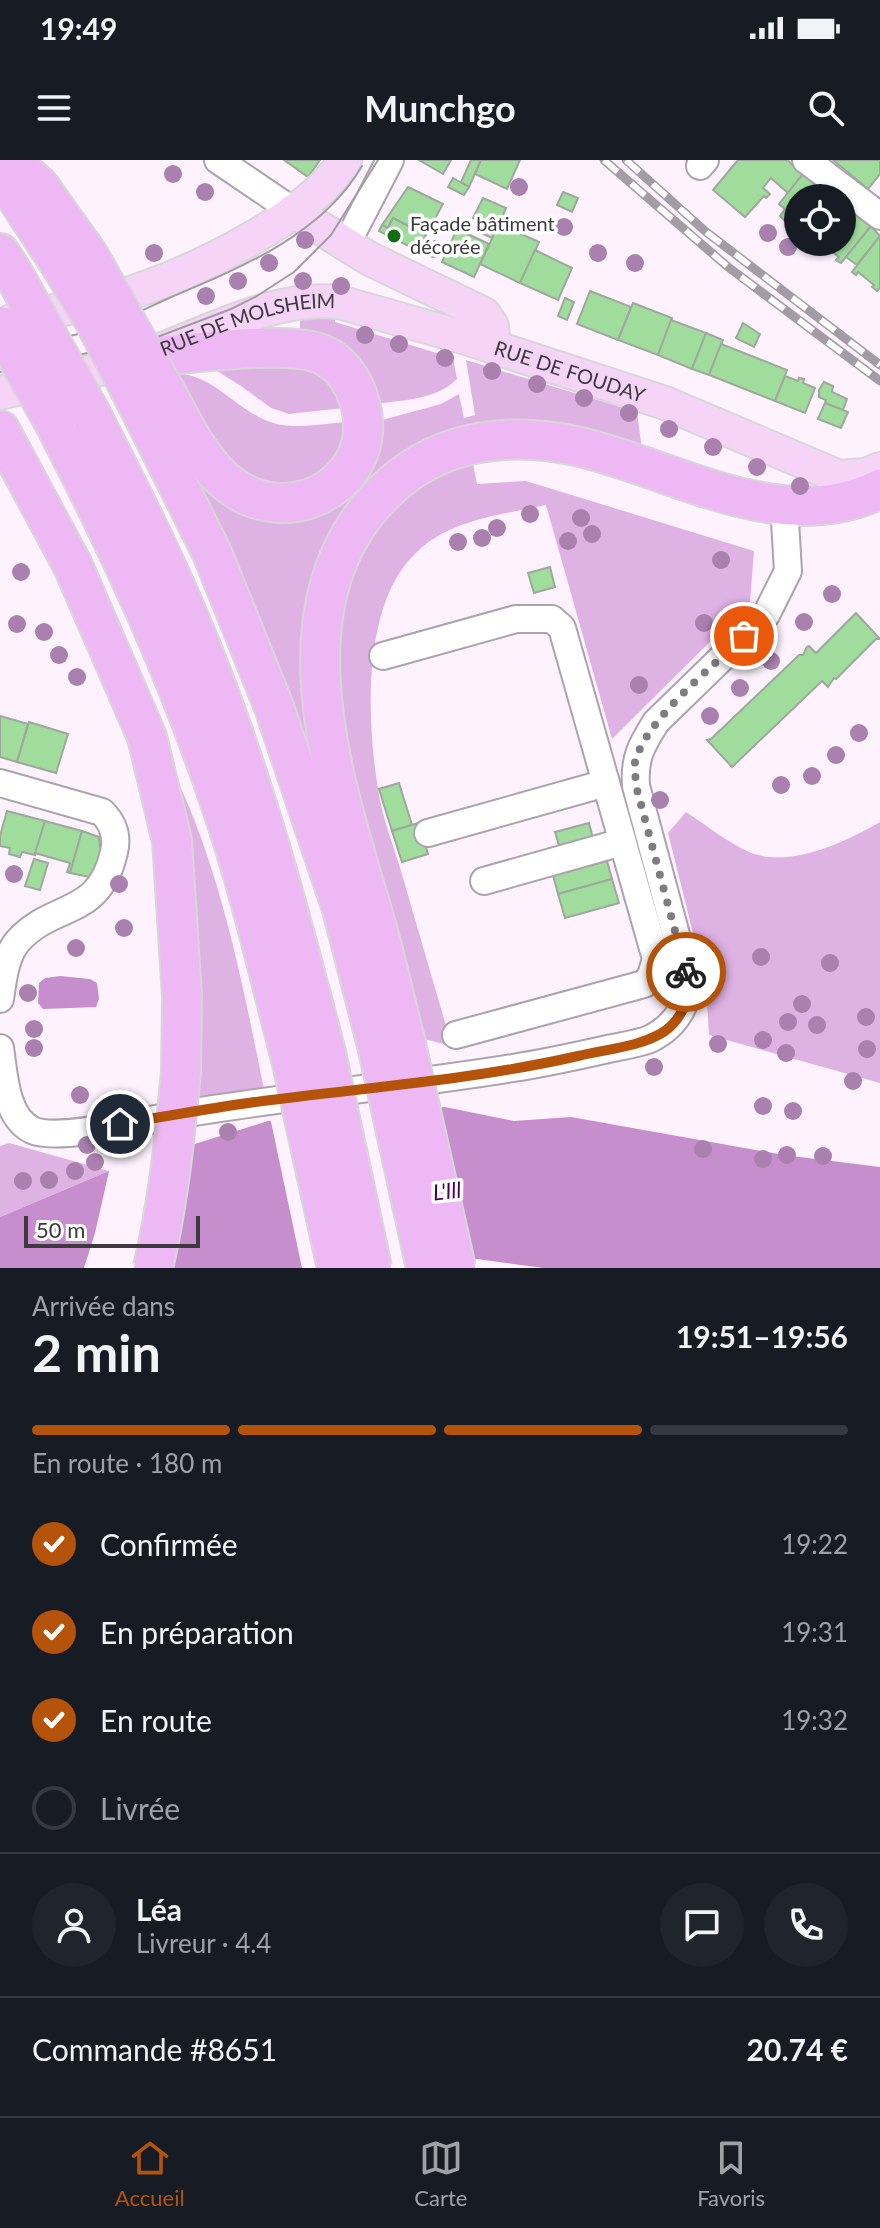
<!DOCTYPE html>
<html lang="fr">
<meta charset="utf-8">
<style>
:root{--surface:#171b24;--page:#20242c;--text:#f1f3f6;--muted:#9ea1a6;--line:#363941;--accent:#b45309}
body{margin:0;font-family:Lato,sans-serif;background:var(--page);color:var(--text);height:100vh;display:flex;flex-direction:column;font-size:30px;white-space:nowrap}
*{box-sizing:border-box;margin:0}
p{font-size:26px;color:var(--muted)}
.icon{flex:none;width:44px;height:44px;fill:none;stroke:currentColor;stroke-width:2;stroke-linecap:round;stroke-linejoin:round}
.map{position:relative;height:1108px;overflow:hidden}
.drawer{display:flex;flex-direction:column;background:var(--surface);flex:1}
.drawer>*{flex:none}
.fabs{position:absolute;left:784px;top:24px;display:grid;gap:16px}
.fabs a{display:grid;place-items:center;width:72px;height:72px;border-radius:50%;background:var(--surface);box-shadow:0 2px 6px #0004;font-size:40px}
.scale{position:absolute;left:24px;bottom:20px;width:176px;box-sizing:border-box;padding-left:8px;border:4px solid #3d393e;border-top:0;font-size:22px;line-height:28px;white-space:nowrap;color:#3d393e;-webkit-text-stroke:6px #fff;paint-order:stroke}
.pin{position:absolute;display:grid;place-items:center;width:68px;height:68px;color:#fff;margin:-34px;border:4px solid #fff;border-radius:50%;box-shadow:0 2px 8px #0007}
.courier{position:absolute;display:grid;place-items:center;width:80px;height:80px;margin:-40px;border:6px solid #b45309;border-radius:50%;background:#fff;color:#222;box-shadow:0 2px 10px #0007}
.head em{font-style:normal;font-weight:700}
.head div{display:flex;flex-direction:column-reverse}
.head{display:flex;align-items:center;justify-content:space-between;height:136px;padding:0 32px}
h1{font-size:52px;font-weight:700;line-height:60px}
.bar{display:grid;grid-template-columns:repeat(4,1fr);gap:12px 8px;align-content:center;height:96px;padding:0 32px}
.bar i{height:10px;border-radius:6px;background:var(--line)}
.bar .selected{background:var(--accent)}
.bar p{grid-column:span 4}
.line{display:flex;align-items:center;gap:20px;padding:0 32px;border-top:2px solid var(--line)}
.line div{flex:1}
.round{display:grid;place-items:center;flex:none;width:84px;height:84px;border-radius:42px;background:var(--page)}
ol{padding:0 32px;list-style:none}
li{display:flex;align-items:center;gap:24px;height:88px}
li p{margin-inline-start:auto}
li .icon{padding:8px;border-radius:50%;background:var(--accent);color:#fff;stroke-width:4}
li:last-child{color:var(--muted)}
li i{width:44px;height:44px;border:4px solid var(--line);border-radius:50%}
.status{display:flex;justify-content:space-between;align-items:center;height:56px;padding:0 40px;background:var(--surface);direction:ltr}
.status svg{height:22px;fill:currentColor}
header{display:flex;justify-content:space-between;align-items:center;height:104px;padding:0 32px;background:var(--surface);font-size:36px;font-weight:700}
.tab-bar{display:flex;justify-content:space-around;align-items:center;height:112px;border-top:2px solid var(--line);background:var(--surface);font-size:22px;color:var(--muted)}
.tab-bar a{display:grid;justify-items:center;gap:4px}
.tab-bar .selected{color:var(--accent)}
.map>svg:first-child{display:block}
.green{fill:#dfb2e4}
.water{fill:#c68ecd}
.pier{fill:#fdf2fe}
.building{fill:#a0dd9d;stroke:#9ea89d;stroke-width:2}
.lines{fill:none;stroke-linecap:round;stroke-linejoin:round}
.minor-casing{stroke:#ada3ae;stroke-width:30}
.major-casing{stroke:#d8d7d8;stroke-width:36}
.highway-casing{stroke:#d8d7d8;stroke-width:42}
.minor{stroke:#fff;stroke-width:26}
.major{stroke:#f5d4f8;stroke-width:32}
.highway{stroke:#eeb8f4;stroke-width:38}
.tram{stroke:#a49ca5;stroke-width:2}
.rail-casing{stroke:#a49ca5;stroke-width:9}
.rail{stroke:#fff;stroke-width:6;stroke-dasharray:18;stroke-linecap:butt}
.highway-bridge-casing{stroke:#d8d7d8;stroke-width:42;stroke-linecap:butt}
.highway-bridge{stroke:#eeb8f4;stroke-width:38}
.tree{fill:#aa80af}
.done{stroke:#807a81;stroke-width:8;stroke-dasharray:0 14.4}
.route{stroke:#b45309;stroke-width:10}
.poi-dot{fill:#136d17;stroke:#fff;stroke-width:3}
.labels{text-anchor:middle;stroke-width:7;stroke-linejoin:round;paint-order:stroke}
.poi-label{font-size:20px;fill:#3d393e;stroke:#fff;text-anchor:start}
.street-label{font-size:20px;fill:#3d393e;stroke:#fff}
.water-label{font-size:22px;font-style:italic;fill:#490052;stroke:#fff}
</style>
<div class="status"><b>19:49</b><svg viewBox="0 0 49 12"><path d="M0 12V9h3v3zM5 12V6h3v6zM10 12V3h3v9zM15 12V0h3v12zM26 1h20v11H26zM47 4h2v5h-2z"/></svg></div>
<header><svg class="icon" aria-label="menu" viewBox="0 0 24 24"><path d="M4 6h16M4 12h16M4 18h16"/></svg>Munchgo<svg class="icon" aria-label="search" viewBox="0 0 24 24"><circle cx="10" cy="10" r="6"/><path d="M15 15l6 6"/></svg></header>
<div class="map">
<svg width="880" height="1108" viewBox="0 0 880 1108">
<rect width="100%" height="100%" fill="#fdf2fe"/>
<!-- green -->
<g class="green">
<path d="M336,151L335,162L453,198L457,219C436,240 403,240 375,244L300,173V156Z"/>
<path d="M254,196L328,213L344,248L289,254L271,248L241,226L204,203Z"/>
<path d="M466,200L637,252L642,290C589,271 538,254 481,262C390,274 316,360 305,448C301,477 307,505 311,533C316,568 320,602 325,636L192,323L201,317L289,357L375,262L441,244L459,234L464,258L475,255Z"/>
<path d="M183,214C216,219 235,247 265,260C290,271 319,264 346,262L347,278L323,315L281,330L237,317L171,217Z"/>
<path d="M473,304L477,324L526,321L754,391L750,442L612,579L546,345C502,355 451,359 417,392C361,443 367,561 378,629C382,657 393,684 401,711C418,769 435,828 452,886L420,878L341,571L338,473L348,423L360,387L397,339L424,322L454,308Z"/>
<path d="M167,599C220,702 242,821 265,934L193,939Z"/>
<path d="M686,652C706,665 727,682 749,692C789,709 846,682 880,662V923L709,875L706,825L668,673Z"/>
<path d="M9,983L109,1011L0,1057V986Z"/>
</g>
<!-- water -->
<g class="water">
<path d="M60,816L90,819L97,823L99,839L96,847L43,849L38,843L39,823L45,818Z"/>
<path d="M445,947L514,961L571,957L784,995L880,1007V1108H543L477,1099L405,1108H0V1057L109,1011L268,961Z"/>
</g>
<!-- pier -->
<g class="pier">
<path d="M435,943L438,1108H302L270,957Z"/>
<path d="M190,982L169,1108H84L95,1073L110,1007Z"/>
</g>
<!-- building -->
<g class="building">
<path d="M284,0H320L308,17Z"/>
<path d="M419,0H451L443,14Z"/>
<path d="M471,0H481L469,27L461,22Z"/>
<path d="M481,0H520L507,29L475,14Z"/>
<path d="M738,0H787L803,14L788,33L771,18L763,28L770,34L766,38L764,36L745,57L713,30Z"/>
<path d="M833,0H880V14L868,29Z"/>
<path d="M803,14L834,38H798V66L787,57L784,60L780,56L785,49L779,44Z"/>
<path d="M453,18L469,27L464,35L448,27Z"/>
<path d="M408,27L443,44L426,75L393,58L388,68L382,65Z"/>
<path d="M563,32L578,38L572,52L557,45Z"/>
<path d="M483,38L506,48L497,69L473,58Z"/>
<path d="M842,44L871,66L841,103L836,100L839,97L823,85L821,87L816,84L842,82Z"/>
<path d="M393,58L426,75L418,91L379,71L382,65L388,68Z"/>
<path d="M480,61L497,69L492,78L476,71Z"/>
<path d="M499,64L539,82L520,123L480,104Z"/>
<path d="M871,66L880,76L857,105L846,97Z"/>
<path d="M457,69L489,84L474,117L442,102Z"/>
<path d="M880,76V128L877,131L872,127L874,125L858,112L856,115L852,112Z"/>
<path d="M535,90L572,108L558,140L520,123Z"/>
<path d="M590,131L631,147L618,180L577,164Z"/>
<path d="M565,138L574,142L567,160L558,156Z"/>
<path d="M633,143L672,158L658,195L618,180Z"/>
<path d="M671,160L706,173L692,209L658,195Z"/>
<path d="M743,163L760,174L754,187L736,178Z"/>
<path d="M706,173L723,180L709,215L692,209Z"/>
<path d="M721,184L787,210L775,241L709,215Z"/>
<path d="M785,216L798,221L799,218L804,219L803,223L815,228L805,253L775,241Z"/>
<path d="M824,222L833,226L832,232L847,239L843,250L825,243L826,240L819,237V230Z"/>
<path d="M825,243L848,252L841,268L818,259Z"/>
<path d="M550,407L555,427L534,433L528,413Z"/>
<path d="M856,453L880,479H876L836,519L834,518L828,527L822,521L732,607L707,580L711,579L799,495H803L807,487L809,486L816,493Z"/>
<path d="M0,556L28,564L17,602L0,597Z"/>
<path d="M29,562L68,574L56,613L17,602Z"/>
<path d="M399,623L412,665L392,671L379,629Z"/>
<path d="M7,651L45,661L35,695L22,692L20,697L9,694L10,688L0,686V676Z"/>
<path d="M45,661L82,671L70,713L67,712L70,703L35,693Z"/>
<path d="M418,663L428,694L402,702L392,671Z"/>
<path d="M589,663L594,682L561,692L555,672Z"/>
<path d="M82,671L99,677L101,696L90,717L70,713Z"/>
<path d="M34,699L48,703L40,730L25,726Z"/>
<path d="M607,701L612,719L558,734L553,715Z"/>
<path d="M612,719L619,743L565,758L558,734Z"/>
</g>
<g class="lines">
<defs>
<g id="minor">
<path d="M218,0L293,51"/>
<path d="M806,0L880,56"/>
<path d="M700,6L705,0"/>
<path d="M346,85L390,0"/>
<path d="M383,496L516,459H552L562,468L656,799L651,816L644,824L456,875"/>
<path d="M0,623L102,652C113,663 118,676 114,692C99,759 54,741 18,781C5,796 3,820 0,839"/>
<path d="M428,673L606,623"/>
<path d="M484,721L622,682"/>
<path d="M0,888C4,913 5,957 32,970C56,982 146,960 176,955C288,936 401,926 513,908C545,903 577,896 608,889C622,886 637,884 650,879C674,867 686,849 689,823L636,626C634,598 641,586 656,562L766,455L788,411L784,345"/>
</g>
<g id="major">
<path d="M293,51L368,98L484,154L492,166L494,187"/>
<path d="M13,160C51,151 90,145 127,134C192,114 309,58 345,0"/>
<path id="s1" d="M0,233C46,222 93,213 138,198C203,177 269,135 339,142L466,178L665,243L839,317L866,315L880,309"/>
</g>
<g id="highway">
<path d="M10,0L39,26L89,96"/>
<path d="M13,32L60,104"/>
<path d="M0,93L14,115"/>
<path d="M139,198C181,195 285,179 321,194C336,200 347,213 354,227C395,315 290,380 223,319C199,297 184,266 169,238"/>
<path d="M138,245L212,393L274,547L342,749L377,885"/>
<path d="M92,256C128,326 164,397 194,470C251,606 289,750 326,893"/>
<path d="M55,264C119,388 178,515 222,648C250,730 269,815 291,899"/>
<path d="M0,270L73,406L147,577L172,681L182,836L181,911"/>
<path d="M405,880C394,837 385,794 372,751C333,618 268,432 394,323C445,279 512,272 576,286C674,308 780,378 880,329"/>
</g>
</defs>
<!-- minor casing -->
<use href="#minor" class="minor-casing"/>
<!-- major casing -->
<use href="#major" class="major-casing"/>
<!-- highway casing -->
<use href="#highway" class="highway-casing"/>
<!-- minor -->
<use href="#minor" class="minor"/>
<!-- major -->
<use href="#major" class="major"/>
<!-- highway -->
<use href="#highway" class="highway"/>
<!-- tram -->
<g class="tram">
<path d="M0,190C32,184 64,179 96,169C121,161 145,149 169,138C240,108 322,75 362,6"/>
<path d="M0,212L152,179L231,149L257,136L294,112L331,75L378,0"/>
</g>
<defs>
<g id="rail">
<path d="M604,0L728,107L880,221"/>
<path d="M626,0L705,71L880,205"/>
</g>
</defs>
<!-- rail casing -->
<use href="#rail" class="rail-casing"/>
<!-- rail -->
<use href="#rail" class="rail"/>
<defs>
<g id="highway-bridge">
<path d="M89,96L169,238"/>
<path d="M60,104L93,158L138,245"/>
<path d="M14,115L92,256"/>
<path d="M0,166L55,264"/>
<path d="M405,880L456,1108"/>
<path d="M377,885L426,1108"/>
<path d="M326,893L372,1108"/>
<path d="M291,899L337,1108"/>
<path d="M153,1108C168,1043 175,978 181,911"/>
</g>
</defs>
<!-- highway-bridge casing -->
<use href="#highway-bridge" class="highway-bridge-casing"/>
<!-- highway-bridge -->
<use href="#highway-bridge" class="highway-bridge"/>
</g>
<!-- trees -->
<g class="tree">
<circle cx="173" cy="14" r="9"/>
<circle cx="519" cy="27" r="9"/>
<circle cx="205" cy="32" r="9"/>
<circle cx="564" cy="67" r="9"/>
<circle cx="768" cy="73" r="9"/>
<circle cx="305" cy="80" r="9"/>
<circle cx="788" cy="87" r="9"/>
<circle cx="434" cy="89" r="9"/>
<circle cx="154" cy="93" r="9"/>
<circle cx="598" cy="93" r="9"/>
<circle cx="269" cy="103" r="9"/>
<circle cx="635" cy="103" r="9"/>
<circle cx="238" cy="121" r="9"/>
<circle cx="303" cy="121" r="9"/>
<circle cx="341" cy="126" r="9"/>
<circle cx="206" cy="136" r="9"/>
<circle cx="365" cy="175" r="9"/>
<circle cx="399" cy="184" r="9"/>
<circle cx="445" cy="198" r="9"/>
<circle cx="492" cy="211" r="9"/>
<circle cx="537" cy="224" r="9"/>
<circle cx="584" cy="238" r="9"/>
<circle cx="629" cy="253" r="9"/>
<circle cx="669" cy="269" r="9"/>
<circle cx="713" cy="287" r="9"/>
<circle cx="757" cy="307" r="9"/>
<circle cx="800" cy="326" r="9"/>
<circle cx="530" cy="354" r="9"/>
<circle cx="581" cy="358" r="9"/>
<circle cx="497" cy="368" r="9"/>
<circle cx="592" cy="374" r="9"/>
<circle cx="482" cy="378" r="9"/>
<circle cx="568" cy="381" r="9"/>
<circle cx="458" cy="382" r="9"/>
<circle cx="721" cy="400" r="9"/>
<circle cx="21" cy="412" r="9"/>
<circle cx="832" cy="434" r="9"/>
<circle cx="804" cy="462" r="9"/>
<circle cx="704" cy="463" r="9"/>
<circle cx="17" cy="464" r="9"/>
<circle cx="44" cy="472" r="9"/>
<circle cx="59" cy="495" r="9"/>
<circle cx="771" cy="501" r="9"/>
<circle cx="77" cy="517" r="9"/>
<circle cx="639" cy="525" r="9"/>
<circle cx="740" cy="528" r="9"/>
<circle cx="710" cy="556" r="9"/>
<circle cx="859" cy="573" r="9"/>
<circle cx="836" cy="595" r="9"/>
<circle cx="812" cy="616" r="9"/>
<circle cx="781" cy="625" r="9"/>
<circle cx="660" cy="640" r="9"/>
<circle cx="14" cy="714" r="9"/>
<circle cx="119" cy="724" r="9"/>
<circle cx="124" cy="768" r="9"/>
<circle cx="76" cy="788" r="9"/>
<circle cx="761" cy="797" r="9"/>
<circle cx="830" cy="803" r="9"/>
<circle cx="28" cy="833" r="9"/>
<circle cx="802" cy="844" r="9"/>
<circle cx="866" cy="857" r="9"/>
<circle cx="788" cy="862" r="9"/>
<circle cx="817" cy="865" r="9"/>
<circle cx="34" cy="869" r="9"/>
<circle cx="763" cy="880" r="9"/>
<circle cx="718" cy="884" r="9"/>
<circle cx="34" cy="888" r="9"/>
<circle cx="867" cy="889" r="9"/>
<circle cx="786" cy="893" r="9"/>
<circle cx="654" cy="907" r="9"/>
<circle cx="853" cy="921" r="9"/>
<circle cx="80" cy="935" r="9"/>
<circle cx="763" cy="946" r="9"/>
<circle cx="793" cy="951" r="9"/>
<circle cx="228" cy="972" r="9"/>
<circle cx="87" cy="985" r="9"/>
<circle cx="703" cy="989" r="9"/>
<circle cx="787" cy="995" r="9"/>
<circle cx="823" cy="996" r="9"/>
<circle cx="763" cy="999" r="9"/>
<circle cx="95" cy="1002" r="9"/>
<circle cx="75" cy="1011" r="9"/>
<circle cx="49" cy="1020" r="9"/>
<circle cx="23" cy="1021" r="9"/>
</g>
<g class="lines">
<!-- done -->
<path class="done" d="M686,812L636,626C636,618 634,609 635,602C646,559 713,507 744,476"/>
<!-- route -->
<path class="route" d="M120,964C170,956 220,946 271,940C373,927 477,919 578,896C606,889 641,887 665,871C684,857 692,834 686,812"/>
</g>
<!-- markers -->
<circle class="poi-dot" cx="394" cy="76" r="8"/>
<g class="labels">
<!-- poi labels -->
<g class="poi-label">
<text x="410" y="71">Façade bâtiment<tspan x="410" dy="23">décorée</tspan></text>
</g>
<!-- street labels -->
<g class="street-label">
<text dy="7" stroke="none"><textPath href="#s1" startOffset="258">RUE DE MOLSHEIM</textPath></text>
<text dy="7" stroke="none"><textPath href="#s1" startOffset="594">RUE DE FOUDAY</textPath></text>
</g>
<!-- water labels -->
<g class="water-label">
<text transform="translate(447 1031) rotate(-6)" y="8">L'Ill</text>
</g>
</g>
</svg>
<div class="fabs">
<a><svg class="icon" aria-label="locate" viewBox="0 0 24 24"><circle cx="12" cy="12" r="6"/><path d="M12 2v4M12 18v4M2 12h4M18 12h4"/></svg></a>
</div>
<div class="scale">50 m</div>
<div class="pin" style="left:744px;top:476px;background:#ea580c"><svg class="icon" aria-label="bag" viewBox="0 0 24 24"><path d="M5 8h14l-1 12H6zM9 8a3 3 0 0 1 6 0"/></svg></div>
<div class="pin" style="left:120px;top:964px;background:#1f2937"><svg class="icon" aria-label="home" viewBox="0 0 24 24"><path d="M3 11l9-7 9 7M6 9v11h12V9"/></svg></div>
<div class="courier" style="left:686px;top:812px"><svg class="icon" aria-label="bike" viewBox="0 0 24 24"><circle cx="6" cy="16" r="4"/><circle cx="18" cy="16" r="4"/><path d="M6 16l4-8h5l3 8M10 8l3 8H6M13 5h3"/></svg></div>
</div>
<section class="drawer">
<div class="head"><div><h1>2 min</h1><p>Arrivée dans</p></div><em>19:51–19:56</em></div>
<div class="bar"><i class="selected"></i><i class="selected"></i><i class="selected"></i><i></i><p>En route · 180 m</p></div>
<ol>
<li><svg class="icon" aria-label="check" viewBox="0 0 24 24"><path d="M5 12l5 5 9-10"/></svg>Confirmée<p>19:22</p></li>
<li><svg class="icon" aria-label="check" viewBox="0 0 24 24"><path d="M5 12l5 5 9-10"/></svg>En préparation<p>19:31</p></li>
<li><svg class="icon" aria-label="check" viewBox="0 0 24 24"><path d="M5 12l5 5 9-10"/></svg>En route<p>19:32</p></li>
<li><i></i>Livrée</li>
</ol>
<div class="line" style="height:144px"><a class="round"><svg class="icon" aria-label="person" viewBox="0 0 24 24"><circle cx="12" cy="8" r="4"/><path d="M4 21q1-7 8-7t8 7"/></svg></a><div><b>Léa</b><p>Livreur · 4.4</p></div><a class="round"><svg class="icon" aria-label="chat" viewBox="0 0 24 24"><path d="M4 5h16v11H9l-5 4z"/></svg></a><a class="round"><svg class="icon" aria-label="phone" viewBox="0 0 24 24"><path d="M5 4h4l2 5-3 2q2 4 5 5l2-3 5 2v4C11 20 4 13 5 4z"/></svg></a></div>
<div class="line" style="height:104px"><div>Commande #8651</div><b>20.74 €</b></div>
</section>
<nav class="tab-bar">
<a class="selected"><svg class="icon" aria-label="home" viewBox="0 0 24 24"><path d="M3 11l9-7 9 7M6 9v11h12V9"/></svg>Accueil</a>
<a><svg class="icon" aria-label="map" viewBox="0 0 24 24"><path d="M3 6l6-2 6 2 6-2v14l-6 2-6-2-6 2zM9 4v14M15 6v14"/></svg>Carte</a>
<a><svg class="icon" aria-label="saved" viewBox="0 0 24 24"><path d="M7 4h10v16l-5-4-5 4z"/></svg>Favoris</a>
</nav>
